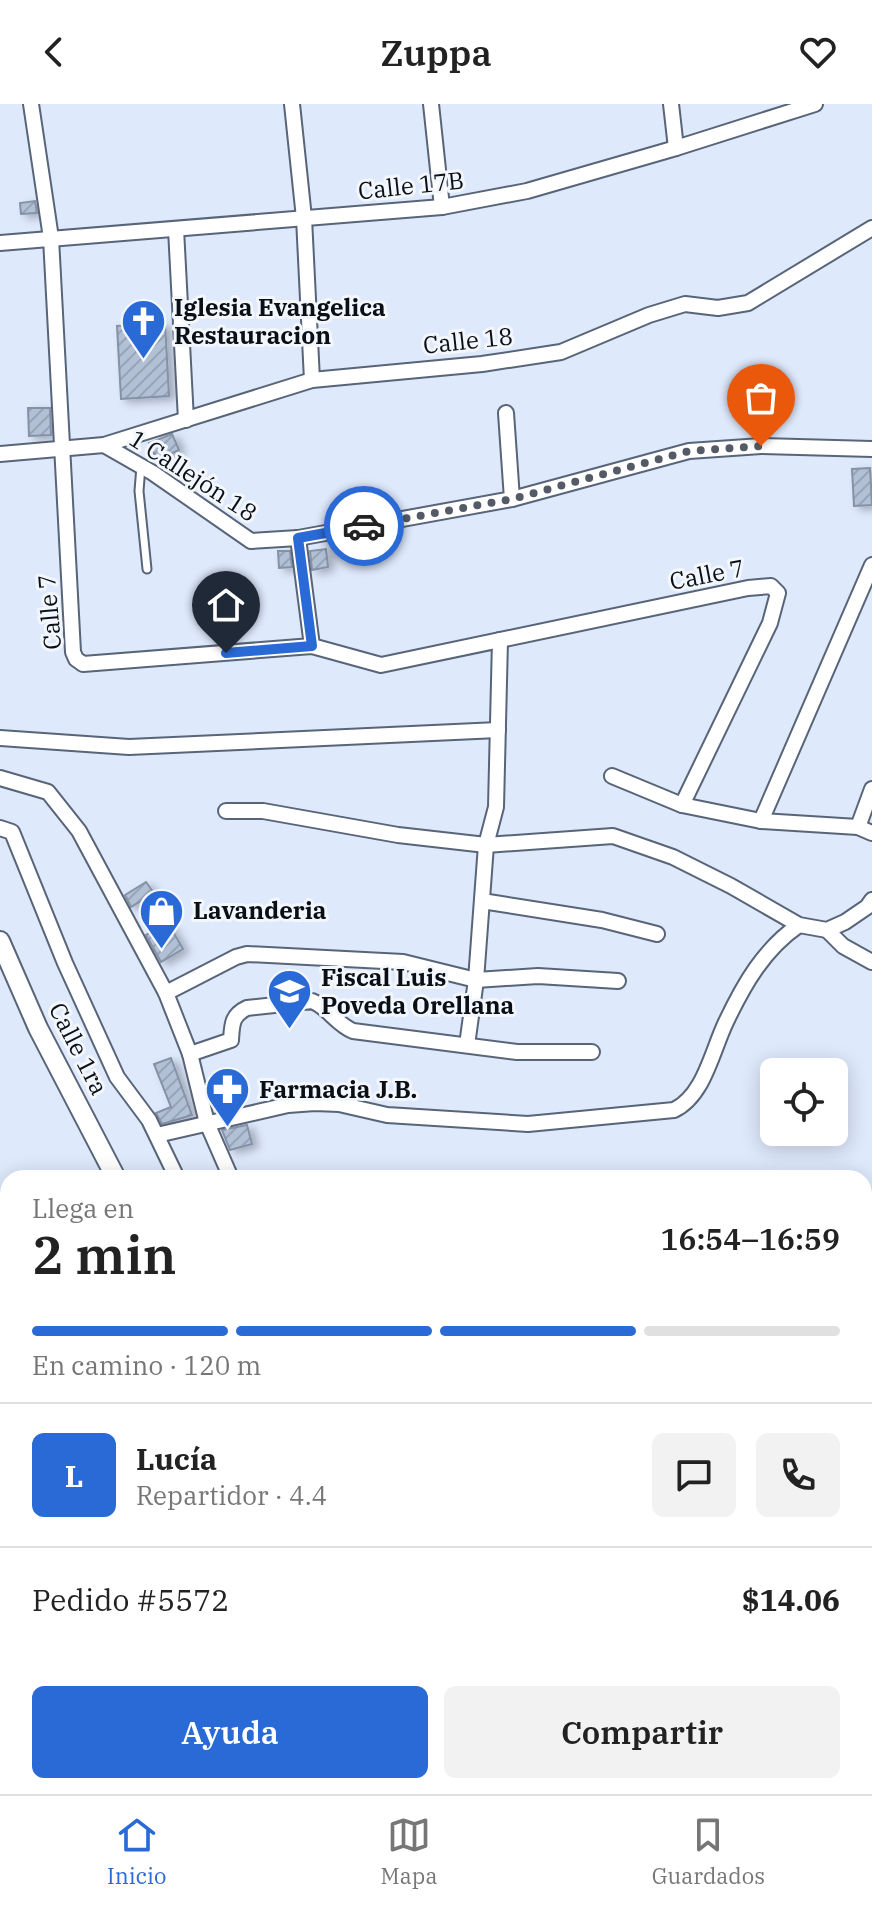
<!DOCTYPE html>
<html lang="es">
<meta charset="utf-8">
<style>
:root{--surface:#fff;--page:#f2f2f2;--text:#222;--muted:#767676;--line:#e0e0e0;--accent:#2a6ad7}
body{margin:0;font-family:"IBM Plex Serif",serif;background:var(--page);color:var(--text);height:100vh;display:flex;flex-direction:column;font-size:30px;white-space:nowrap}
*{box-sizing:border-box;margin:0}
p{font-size:26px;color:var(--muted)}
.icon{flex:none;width:44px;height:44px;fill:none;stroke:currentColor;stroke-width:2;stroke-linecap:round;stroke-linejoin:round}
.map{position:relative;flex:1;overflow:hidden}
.sheet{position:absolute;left:0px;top:1066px;width:872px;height:624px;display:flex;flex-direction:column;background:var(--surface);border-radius:24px 24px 0 0;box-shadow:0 4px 20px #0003}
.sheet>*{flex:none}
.controls{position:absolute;left:760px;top:954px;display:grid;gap:16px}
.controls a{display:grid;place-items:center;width:88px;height:88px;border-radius:12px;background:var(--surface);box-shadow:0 4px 20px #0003;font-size:40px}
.pin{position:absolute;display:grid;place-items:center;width:68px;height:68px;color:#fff;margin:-82px -34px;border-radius:50% 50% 50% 0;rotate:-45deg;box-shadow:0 0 8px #0007}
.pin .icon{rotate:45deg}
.courier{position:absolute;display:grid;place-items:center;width:80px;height:80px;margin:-40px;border:6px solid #2a6ad7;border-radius:50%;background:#fff;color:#222;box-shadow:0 2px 10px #0007}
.summary em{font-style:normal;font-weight:600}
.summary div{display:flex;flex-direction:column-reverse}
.summary{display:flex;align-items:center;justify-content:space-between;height:136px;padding:0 32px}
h1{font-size:52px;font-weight:600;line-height:60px}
.bar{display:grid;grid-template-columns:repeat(4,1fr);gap:12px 8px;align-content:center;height:96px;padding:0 32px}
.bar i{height:10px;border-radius:6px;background:var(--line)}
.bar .selected{background:var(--accent)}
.bar p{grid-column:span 4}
.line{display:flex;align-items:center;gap:20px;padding:0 32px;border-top:2px solid var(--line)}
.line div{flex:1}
.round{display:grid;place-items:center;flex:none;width:84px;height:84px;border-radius:12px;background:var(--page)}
.primary-button{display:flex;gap:16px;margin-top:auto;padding:16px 32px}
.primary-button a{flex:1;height:92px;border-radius:12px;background:var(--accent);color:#fff;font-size:32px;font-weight:600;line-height:92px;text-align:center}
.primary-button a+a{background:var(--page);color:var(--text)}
header{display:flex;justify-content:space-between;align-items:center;height:104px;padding:0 32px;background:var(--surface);font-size:36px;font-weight:600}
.menu{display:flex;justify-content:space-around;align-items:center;height:112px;border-top:2px solid var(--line);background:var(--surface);font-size:22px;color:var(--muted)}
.menu a{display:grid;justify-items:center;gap:4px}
.menu .selected{color:var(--accent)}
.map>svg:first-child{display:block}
.green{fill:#bdd3f7}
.building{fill:url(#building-hatch);stroke:#8491a6;stroke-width:2;filter:url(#shadow)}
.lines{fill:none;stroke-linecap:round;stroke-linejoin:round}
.lane-casing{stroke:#586478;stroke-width:11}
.street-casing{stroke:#586478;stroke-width:18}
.secondary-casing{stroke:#586478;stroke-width:22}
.lane{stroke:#fff;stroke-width:7}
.street{stroke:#fff;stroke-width:14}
.secondary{stroke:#fff;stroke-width:18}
.done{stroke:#545b66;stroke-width:8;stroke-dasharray:0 14.4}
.route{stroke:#2a6ad7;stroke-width:10}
.labels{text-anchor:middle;stroke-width:6;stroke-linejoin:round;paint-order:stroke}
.street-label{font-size:24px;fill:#0a0f16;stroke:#f3f6fb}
.poi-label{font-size:24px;font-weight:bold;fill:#0a0f16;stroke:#f3f6fb;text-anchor:start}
</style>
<header><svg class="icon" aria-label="back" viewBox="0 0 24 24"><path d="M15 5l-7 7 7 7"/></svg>Zuppa<svg class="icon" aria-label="heart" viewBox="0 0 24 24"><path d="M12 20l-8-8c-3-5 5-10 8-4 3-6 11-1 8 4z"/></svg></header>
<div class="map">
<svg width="872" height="1690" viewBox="0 0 872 1690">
<defs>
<pattern id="building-hatch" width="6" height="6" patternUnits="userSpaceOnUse" patternTransform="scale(2)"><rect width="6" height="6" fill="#b2c0d6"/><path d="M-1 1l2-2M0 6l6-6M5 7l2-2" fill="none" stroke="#98a4b7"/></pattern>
<filter id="shadow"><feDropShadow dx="6" dy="3.5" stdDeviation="4" flood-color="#0004"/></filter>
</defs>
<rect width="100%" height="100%" fill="#dee9fc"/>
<!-- green -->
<path class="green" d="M0,1252H8V1682H307L310,1690H0Z"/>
<!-- building -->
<g class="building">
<path d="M35,97L37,109L21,110L20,99Z"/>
<path d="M165,219L169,292L121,295L117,222Z"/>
<path d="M28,304H50L51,331L29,332Z"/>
<path d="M172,330L179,346L162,354L154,350L149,339Z"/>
<path d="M870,364L872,401L854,402L852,365Z"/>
<path d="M326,445L328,463L312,466L310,447Z"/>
<path d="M278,447H290L292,463L279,464Z"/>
<path d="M146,778L154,789L131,803L125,791Z"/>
<path d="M168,819L183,845L161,858L146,831Z"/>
<path d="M171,954L192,1011L162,1020L156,1009L171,1003L154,960Z"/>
<path d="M247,1021L252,1040L230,1046L222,1026Z"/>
</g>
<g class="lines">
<defs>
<path id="lane" d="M141,362L139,387L147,465"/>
<g id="street">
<path d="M31,0L51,134L73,548L76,555L83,560L312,542L381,561L748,484L771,482L778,489L770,519L682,701"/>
<path d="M292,0L304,114L312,276"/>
<path d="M431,0L442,103"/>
<path d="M671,0L676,44"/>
<path d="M176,125L186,316"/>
<path d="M0,139L442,103L527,87L676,44L815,0"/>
<path d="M506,309L512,395"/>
<path d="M104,341L153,369L251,437L298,434L512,395L689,347L761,342L872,345"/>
<path d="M0,350L104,341L312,276L482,260L561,248L649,211L685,200L718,204L748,199L872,124"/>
<path d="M298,434L312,542"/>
<path d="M0,634L129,643L498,626"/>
<path d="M612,672L682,701L761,717L858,723L872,729"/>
<path d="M0,674L48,688L79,727L166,889L190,950L207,1019L231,1074"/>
<path d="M226,707H263L398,731L486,741L613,732L673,753L731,782L799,821L827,826L845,818L867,803L872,796"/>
<path d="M761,717L872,461"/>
<path d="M858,723L872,685"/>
<path d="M0,724L12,728L65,859L117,973L149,1016L177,1074"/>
<path d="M482,797L602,816L657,830"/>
<path d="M827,826L843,842L872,858"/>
<path d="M166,889L236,853L247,850L403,858L476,876L538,872L618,877"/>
<path d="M467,941L476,876L486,741L496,703L500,536"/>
<path d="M190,950L231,936C232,920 232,911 247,904L312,897C328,903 336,920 353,927L517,948H592"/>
<path d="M157,1031L288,1001L315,999L339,1000L387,1011L528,1020L674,1006C704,992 712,947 726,918C744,880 764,845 799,821"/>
<path d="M864,1126H872"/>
<path d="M864,1313L872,1311"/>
<path d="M864,1453L872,1438"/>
<path d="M864,1549L872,1552"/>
<path d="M864,1677L872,1662"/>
<path d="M354,1682L359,1690"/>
<path d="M467,1682L471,1690"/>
<path d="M595,1682L599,1690"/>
<path d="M720,1682L724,1690"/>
<path d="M738,1690L743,1682"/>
</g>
<g id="secondary">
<path d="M0,837L38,924L116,1074"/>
<path d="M383,1690L386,1682"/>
</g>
</defs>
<!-- lane casing -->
<use href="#lane" class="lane-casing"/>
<!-- street casing -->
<use href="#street" class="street-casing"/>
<!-- secondary casing -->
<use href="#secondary" class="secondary-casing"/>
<!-- lane -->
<use href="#lane" class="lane"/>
<!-- street -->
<use href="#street" class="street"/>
<!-- secondary -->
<use href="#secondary" class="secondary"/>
</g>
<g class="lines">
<!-- done -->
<path class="done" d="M364,422L512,395L689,347L761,342"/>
<!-- route -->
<path class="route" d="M226,549L312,542L298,434L364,422"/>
</g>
<!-- icons -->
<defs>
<symbol id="church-pin" viewBox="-11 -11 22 30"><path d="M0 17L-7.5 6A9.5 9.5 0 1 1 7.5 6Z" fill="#2a6ad7" stroke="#f3f6fb"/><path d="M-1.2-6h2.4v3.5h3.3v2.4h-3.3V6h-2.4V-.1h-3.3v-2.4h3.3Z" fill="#fff"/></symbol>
<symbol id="shop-pin" viewBox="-11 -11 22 30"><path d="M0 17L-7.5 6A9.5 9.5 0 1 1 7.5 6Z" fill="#2a6ad7" stroke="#f3f6fb"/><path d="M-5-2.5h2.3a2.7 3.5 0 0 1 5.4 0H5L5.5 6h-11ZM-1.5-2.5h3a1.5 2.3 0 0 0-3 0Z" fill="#fff"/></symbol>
<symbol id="school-pin" viewBox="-11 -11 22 30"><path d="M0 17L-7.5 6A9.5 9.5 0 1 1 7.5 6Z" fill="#2a6ad7" stroke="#f3f6fb"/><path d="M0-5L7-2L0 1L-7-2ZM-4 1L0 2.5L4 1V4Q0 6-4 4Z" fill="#fff"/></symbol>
<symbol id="pharmacy-pin" viewBox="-11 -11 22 30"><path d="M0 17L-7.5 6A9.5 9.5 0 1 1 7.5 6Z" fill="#2a6ad7" stroke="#f3f6fb"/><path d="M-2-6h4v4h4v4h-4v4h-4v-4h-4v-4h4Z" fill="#fff"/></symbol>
</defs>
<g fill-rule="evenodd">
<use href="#church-pin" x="118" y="192" width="51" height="69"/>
<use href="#shop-pin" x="136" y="782" width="51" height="69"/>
<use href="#school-pin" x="264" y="862" width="51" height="69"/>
<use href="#pharmacy-pin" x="202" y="960" width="51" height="69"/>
</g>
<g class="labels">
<!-- street labels -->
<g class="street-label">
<text transform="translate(411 82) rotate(-6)" y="8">Calle 17B</text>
<text transform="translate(468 237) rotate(-6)" y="8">Calle 18</text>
<text transform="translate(193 372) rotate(33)" y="8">1 Callejón 18</text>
<text transform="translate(707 471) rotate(-11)" y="8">Calle 7</text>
<text transform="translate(50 508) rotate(-95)" y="8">Calle 7</text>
<text transform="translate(78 945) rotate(63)" y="8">Calle 1ra</text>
</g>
<!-- poi labels -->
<g class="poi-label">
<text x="174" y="212">Iglesia Evangelica<tspan x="174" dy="28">Restauracion</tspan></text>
<text x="193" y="815">Lavanderia</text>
<text x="321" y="882">Fiscal Luis<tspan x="321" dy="28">Poveda Orellana</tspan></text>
<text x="259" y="994">Farmacia J.B.</text>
</g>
</g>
</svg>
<div class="controls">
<a><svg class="icon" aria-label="locate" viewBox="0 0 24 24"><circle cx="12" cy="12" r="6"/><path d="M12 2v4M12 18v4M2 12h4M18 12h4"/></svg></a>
</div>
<div class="pin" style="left:761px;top:342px;background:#ea580c"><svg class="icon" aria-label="bag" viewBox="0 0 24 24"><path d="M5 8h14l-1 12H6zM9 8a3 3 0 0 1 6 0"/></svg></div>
<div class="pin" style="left:226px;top:549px;background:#1f2937"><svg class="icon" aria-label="home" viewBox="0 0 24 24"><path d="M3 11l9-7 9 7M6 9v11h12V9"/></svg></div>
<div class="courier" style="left:364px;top:422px"><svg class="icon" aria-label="car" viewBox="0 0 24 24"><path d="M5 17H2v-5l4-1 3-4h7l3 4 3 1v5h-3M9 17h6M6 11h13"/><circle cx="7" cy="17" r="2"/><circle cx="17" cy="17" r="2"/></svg></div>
<section class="sheet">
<div class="summary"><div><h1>2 min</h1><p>Llega en</p></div><em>16:54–16:59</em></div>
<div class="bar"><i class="selected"></i><i class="selected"></i><i class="selected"></i><i></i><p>En camino · 120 m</p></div>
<div class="line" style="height:144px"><b class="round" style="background:var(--accent);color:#fff">L</b><div><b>Lucía</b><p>Repartidor · 4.4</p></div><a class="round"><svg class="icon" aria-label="chat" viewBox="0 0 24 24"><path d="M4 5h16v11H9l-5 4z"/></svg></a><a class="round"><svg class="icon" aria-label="phone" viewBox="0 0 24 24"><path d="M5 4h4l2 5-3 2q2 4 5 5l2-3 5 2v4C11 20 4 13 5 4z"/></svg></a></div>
<div class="line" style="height:104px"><div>Pedido #5572</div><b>$14.06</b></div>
<div class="primary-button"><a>Ayuda</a><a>Compartir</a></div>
</section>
</div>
<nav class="menu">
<a class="selected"><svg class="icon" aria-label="home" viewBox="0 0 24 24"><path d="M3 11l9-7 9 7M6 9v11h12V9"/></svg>Inicio</a>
<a><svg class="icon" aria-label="map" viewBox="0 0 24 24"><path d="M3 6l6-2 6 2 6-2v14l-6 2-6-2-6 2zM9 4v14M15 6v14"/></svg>Mapa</a>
<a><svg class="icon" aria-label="saved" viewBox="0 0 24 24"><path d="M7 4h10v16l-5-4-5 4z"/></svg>Guardados</a>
</nav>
